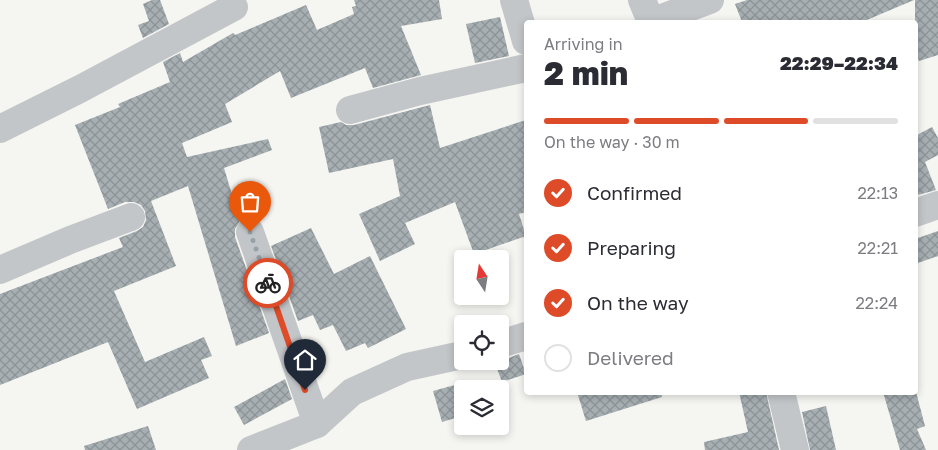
<!DOCTYPE html>
<meta charset="utf-8">
<style>
:root{--surface:#fff;--page:#f7f7f7;--text:#2b2b33;--muted:#7c7c81;--line:#e1e1e2;--accent:#dd4b29}
body{margin:0;font-family:"Golos Text",sans-serif;background:var(--page);color:var(--text);height:100vh;display:flex;flex-direction:column;font-size:19px;white-space:nowrap}
*{box-sizing:border-box;margin:0}
p{font-size:16px;color:var(--muted)}
.icon{flex:none;width:28px;height:28px;fill:none;stroke:currentColor;stroke-width:2;stroke-linecap:round;stroke-linejoin:round}
.map{position:relative;flex:1;overflow:hidden}
.details{position:absolute;left:524px;top:20px;width:394px;height:375px;display:flex;flex-direction:column;background:var(--surface);border-radius:5px;box-shadow:0 2px 8px #0003}
.details>*{flex:none}
.needle{width:32px;rotate:348deg}
.fabs{position:absolute;left:454px;top:250px;display:grid;gap:10px}
.fabs a{display:grid;place-items:center;width:55px;height:55px;border-radius:5px;background:var(--surface);box-shadow:0 2px 8px #0003;font-size:25px}
.pin{position:absolute;display:grid;place-items:center;width:42px;height:42px;color:#fff;margin:-51px -21px;border-radius:50% 50% 50% 0;rotate:-45deg;box-shadow:0 0 5px #0007}
.pin .icon{rotate:45deg}
.courier{position:absolute;display:grid;place-items:center;width:50px;height:50px;margin:-25px;border:4px solid #dd4b29;border-radius:50%;background:#fff;color:#222;box-shadow:0 1px 6px #0007}
.headline em{font-style:normal;font-weight:800}
.headline div{display:flex;flex-direction:column-reverse}
.headline{display:flex;align-items:center;justify-content:space-between;height:85px;padding:0 20px}
h1{font-size:32px;font-weight:800;line-height:38px}
.bar{display:grid;grid-template-columns:repeat(4,1fr);gap:8px 5px;align-content:center;height:60px;padding:0 20px}
.bar i{height:6px;border-radius:4px;background:var(--line)}
.bar .on{background:var(--accent)}
.bar p{grid-column:span 4}
ol{padding:0 20px;list-style:none}
li{display:flex;align-items:center;gap:15px;height:55px}
li p{margin-inline-start:auto}
li .icon{padding:5px;border-radius:50%;background:var(--accent);color:#fff;stroke-width:4}
li:last-child{color:var(--muted)}
li i{width:28px;height:28px;border:2px solid var(--line);border-radius:50%}
.map>svg:first-child{display:block}
.building{fill:url(#building-cross-hatch)}
.lines{fill:none;stroke-linecap:round;stroke-linejoin:round}
.minor{stroke:#c3c6c9;stroke-width:28}
.done{stroke:#97a2a8;stroke-width:5;stroke-dasharray:0 9}
.route{stroke:#dd4b29;stroke-width:6}
</style>
<div class="map">
<svg width="938" height="450" viewBox="0 0 938 450">
<defs>
<pattern id="building-cross-hatch" width="8" height="8" patternUnits="userSpaceOnUse" patternTransform="scale(1.25)"><rect width="8" height="8" fill="#a7afb3"/><path d="M0 0l8 8M0 8l8-8" fill="none" stroke="#8c9397"/></pattern>
</defs>
<rect width="100%" height="100%" fill="#f5f5f1"/>
<!-- building -->
<g class="building">
<path d="M152,0H160L169,24L143,38L138,25L149,21L143,4Z"/>
<path d="M354,0H439L442,19L401,26L421,75L373,88L365,68L291,98L280,71L225,104L232,122L182,143L187,157L268,139L272,150L224,168L240,221L235,229V237L269,333L236,346L188,186L151,201L176,266L114,291L145,362L204,337L212,356L201,360L209,378L137,409L108,342L0,385V294L123,247L119,238L137,231L143,227L146,220L145,211L141,205L134,202H125L108,209L75,125L120,107L118,104L170,82L163,62L180,53L183,62L233,33L235,35L306,5L317,30L354,14L352,7L356,6Z"/>
<path d="M747,0H914L862,22H742L735,4Z"/>
<path d="M915,0H938V55L919,61L915,50Z"/>
<path d="M500,17L509,56L475,63L466,24Z"/>
<path d="M430,105L440,148L526,120V212L519,214L526,236L474,254L455,202L405,223L415,244L380,261L359,214L400,196L393,159L329,173L319,127L341,122L346,125H354Z"/>
<path d="M932,127L938,138V155L925,162L936,190L918,195L915,188V136Z"/>
<path d="M311,228L334,274L370,256L406,329L368,348L365,343L346,351L333,325L320,330L313,315L298,321L271,246Z"/>
<path d="M938,231V256L915,264V239Z"/>
<path d="M519,354L526,374L502,382L495,363Z"/>
<path d="M285,379L292,399L244,425L234,407Z"/>
<path d="M462,383V416L442,422L433,391Z"/>
<path d="M577,392H661L662,397L586,421Z"/>
<path d="M739,392H766L779,450H705L704,442L748,432Z"/>
<path d="M883,392H916L925,426L917,429L926,450H900Z"/>
<path d="M826,406L836,450H810L802,412Z"/>
<path d="M148,426L156,450H85L84,446Z"/>
</g>
<g class="lines">
<!-- minor -->
<g class="minor">
<path d="M514,0L526,41"/>
<path d="M642,0L651,22L710,0"/>
<path d="M350,110L420,91L526,68"/>
<path d="M0,129L80,89L234,7"/>
<path d="M915,213L938,205"/>
<path d="M250,232L317,424"/>
<path d="M0,270L70,240L131,217"/>
<path d="M500,344L526,336"/>
<path d="M781,392L795,450"/>
<path d="M251,450L317,424L352,392L407,367L462,355"/>
</g>
</g>
<g class="lines">
<!-- done -->
<path class="done" d="M250,232L268,283"/>
<!-- route -->
<path class="route" d="M268,283L305,390"/>
</g>
</svg>
<div class="fabs">
<a><svg class="needle" viewBox="-14 -14 28 28"><path d="M0-13l5 13h-10z" fill="#e53935"/><path d="M0 13l5-13h-10z" fill="#7c7c81"/></svg></a>
<a><svg class="icon" aria-label="locate" viewBox="0 0 24 24"><circle cx="12" cy="12" r="6"/><path d="M12 2v4M12 18v4M2 12h4M18 12h4"/></svg></a>
<a><svg class="icon" aria-label="layers" viewBox="0 0 24 24"><path d="M12 4l9 5-9 5-9-5zM3 14l9 5 9-5"/></svg></a>
</div>
<div class="pin" style="left:250px;top:232px;background:#ea580c"><svg class="icon" aria-label="bag" viewBox="0 0 24 24"><path d="M5 8h14l-1 12H6zM9 8a3 3 0 0 1 6 0"/></svg></div>
<div class="pin" style="left:305px;top:390px;background:#1f2937"><svg class="icon" aria-label="home" viewBox="0 0 24 24"><path d="M3 11l9-7 9 7M6 9v11h12V9"/></svg></div>
<div class="courier" style="left:268px;top:283px"><svg class="icon" aria-label="bike" viewBox="0 0 24 24"><circle cx="6" cy="16" r="4"/><circle cx="18" cy="16" r="4"/><path d="M6 16l4-8h5l3 8M10 8l3 8H6M13 5h3"/></svg></div>
<section class="details">
<div class="headline"><div><h1>2 min</h1><p>Arriving in</p></div><em>22:29–22:34</em></div>
<div class="bar"><i class="on"></i><i class="on"></i><i class="on"></i><i></i><p>On the way · 30 m</p></div>
<ol>
<li><svg class="icon" aria-label="check" viewBox="0 0 24 24"><path d="M5 12l5 5 9-10"/></svg>Confirmed<p>22:13</p></li>
<li><svg class="icon" aria-label="check" viewBox="0 0 24 24"><path d="M5 12l5 5 9-10"/></svg>Preparing<p>22:21</p></li>
<li><svg class="icon" aria-label="check" viewBox="0 0 24 24"><path d="M5 12l5 5 9-10"/></svg>On the way<p>22:24</p></li>
<li><i></i>Delivered</li>
</ol>
</section>
</div>
